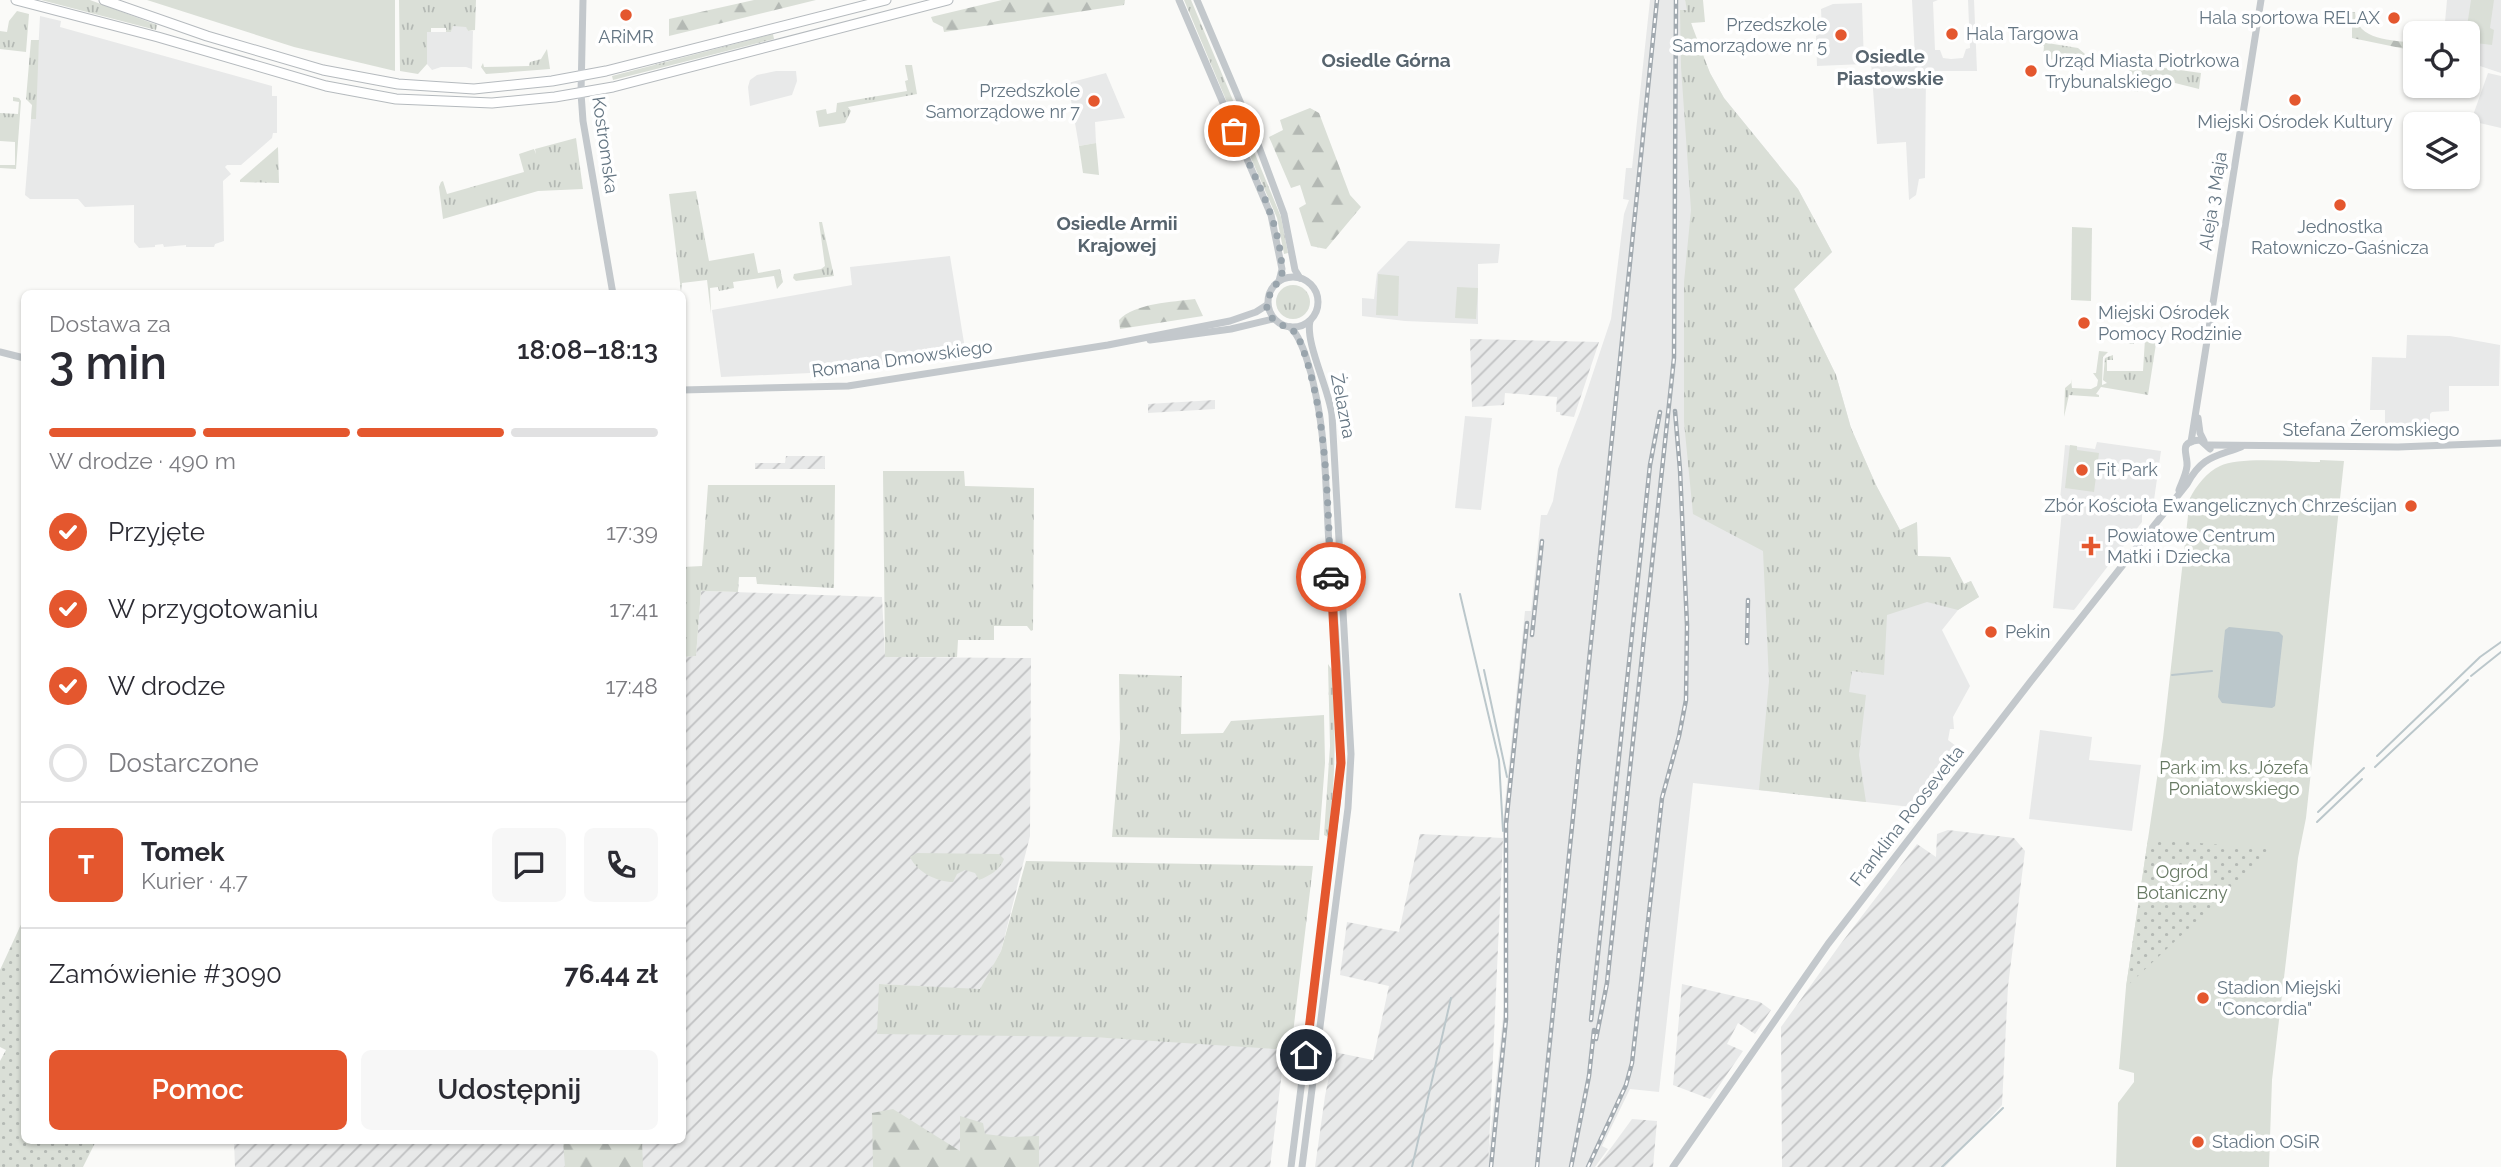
<!DOCTYPE html>
<html lang="pl">
<meta charset="utf-8">
<style>
:root{--surface:#fff;--page:#f7f7f7;--text:#2b2b33;--muted:#7c7c81;--line:#e1e1e2;--accent:#e4572e}
body{margin:0;font-family:Raleway,sans-serif;background:var(--page);color:var(--text);height:100vh;display:flex;flex-direction:column;font-size:26px;white-space:nowrap}
*{box-sizing:border-box;margin:0}
p{font-size:23px;color:var(--muted)}
.icon{flex:none;width:38px;height:38px;fill:none;stroke:currentColor;stroke-width:2;stroke-linecap:round;stroke-linejoin:round}
.map{position:relative;flex:1;overflow:hidden}
.sheet{position:absolute;left:21px;top:290px;width:665px;height:854px;display:flex;flex-direction:column;background:var(--surface);border-radius:10px;box-shadow:0 2px 5px #0004}
.sheet>*{flex:none}
.buttons{position:absolute;left:2403px;top:21px;display:grid;gap:14px}
.buttons a{display:grid;place-items:center;width:77px;height:77px;border-radius:10px;background:var(--surface);box-shadow:0 2px 5px #0004;font-size:35px}
.pin{position:absolute;display:grid;place-items:center;width:60px;height:60px;color:#fff;margin:-30px;border:4px solid #fff;border-radius:50%;box-shadow:0 2px 7px #0007}
.courier{position:absolute;display:grid;place-items:center;width:70px;height:70px;margin:-35px;border:5px solid #e4572e;border-radius:50%;background:#fff;color:#222;box-shadow:0 2px 9px #0007}
.headline em{font-style:normal;font-weight:600}
.headline div{display:flex;flex-direction:column-reverse}
.headline{display:flex;align-items:center;justify-content:space-between;height:119px;padding:0 28px}
h1{font-size:46px;font-weight:600;line-height:52px}
.bar{display:grid;grid-template-columns:repeat(4,1fr);gap:10px 7px;align-content:center;height:84px;padding:0 28px}
.bar i{height:9px;border-radius:5px;background:var(--line)}
.bar .on{background:var(--accent)}
.bar p{grid-column:span 4}
.line{display:flex;align-items:center;gap:18px;padding:0 28px;border-top:2px solid var(--line)}
.line div{flex:1}
.round{display:grid;place-items:center;flex:none;width:74px;height:74px;border-radius:10px;background:var(--page)}
ol{padding:0 28px;list-style:none}
li{display:flex;align-items:center;gap:21px;height:77px}
li p{margin-inline-start:auto}
li .icon{padding:7px;border-radius:50%;background:var(--accent);color:#fff;stroke-width:4}
li:last-child{color:var(--muted)}
li i{width:38px;height:38px;border:4px solid var(--line);border-radius:50%}
.cta{display:flex;gap:14px;margin-top:auto;padding:14px 28px}
.cta a{flex:1;height:80px;border-radius:10px;background:var(--accent);color:#fff;font-size:28px;font-weight:600;line-height:80px;text-align:center}
.cta a+a{background:var(--page);color:var(--text)}
.map>svg:first-child{display:block}
.built{fill:#e8e9e9}
.industrial{fill:url(#industrial-furrows)}
.grass{fill:url(#grass-tufts)}
.forest{fill:url(#forest-firs)}
.park{fill:#dadfd7}
.garden{fill:url(#garden-dots)}
.water{fill:#bbc7cb}
.lines{fill:none;stroke-linecap:round;stroke-linejoin:round}
.stream{stroke:#bbc7cb;stroke-width:2}
.major-casing{stroke:#b5babe;stroke-width:11}
.minor{stroke:#c3c8cc;stroke-width:7}
.major{stroke:#fff;stroke-width:9}
.rail-casing{stroke:#a2aab0;stroke-width:4.5}
.rail{stroke:#fff;stroke-width:2;stroke-dasharray:5;stroke-linecap:butt}
.done{stroke:#99a4ac;stroke-width:7;stroke-dasharray:0 12.6}
.route{stroke:#e4572e;stroke-width:9}
.poi-dot{fill:#e4572e;stroke:#fff;stroke-width:2.5}
.labels{text-anchor:middle;stroke-width:7;stroke-linejoin:round;paint-order:stroke}
.poi-label{font-size:18px;fill:#657683;stroke:#fff;text-anchor:start}
.street-label{font-size:18px;fill:#657683;stroke:#fff}
.park-label{font-size:18px;fill:#687a64;stroke:#fff}
.neighbourhood-label{font-size:19px;font-weight:bold;fill:#57646e;stroke:#fff}
</style>
<div class="map">
<svg width="2501" height="1167" viewBox="0 0 2501 1167">
<defs>
<pattern id="industrial-furrows" width="10" height="10" patternUnits="userSpaceOnUse" patternTransform="scale(1.75)"><rect width="10" height="10" fill="#e8e9e9"/><path d="M-1 1l2-2M0 10L10 0M9 11l2-2" fill="none" stroke="#c0c1c2"/></pattern>
<pattern id="grass-tufts" width="24" height="20" patternUnits="userSpaceOnUse" patternTransform="scale(1.75)"><rect width="24" height="20" fill="#dadfd7"/><path d="M3 7l-1-3M5 7V3M7 7l1-3M15 17l-1-3M17 17v-4M19 17l1-3" fill="none" stroke="#b4b9b4"/></pattern>
<pattern id="forest-firs" width="22" height="20" patternUnits="userSpaceOnUse" patternTransform="scale(1.75)"><rect width="22" height="20" fill="#dadfd7"/><path d="M5 1l3.5 6h-7zM16 11l3.5 6h-7z" fill="#b4b9b4"/></pattern>
<pattern id="garden-dots" width="8" height="8" patternUnits="userSpaceOnUse" patternTransform="scale(1.75)"><rect width="8" height="8" fill="#dadfd7"/><path d="M2 2h.1M6 6h.1" fill="none" stroke="#b4b9b4" stroke-width="1.8" stroke-linecap="round"/></pattern>
</defs>
<rect width="100%" height="100%" fill="#fafaf8"/>
<!-- built -->
<g class="built">
<path d="M1650,0H1685L1695,37L1710,73L1724,98L1798,189L1832,252L1794,289L1836,375L1851,428L1876,485L1900,530L1917,522L1918,556L1950,557L1964,584L1971,581L1979,597L1958,610L1942,630L1970,686L1953,717L1954,729H1950L1948,740L1964,752L1920,808L1693,783L1659,1092L1630,1089L1602,1146L1608,1149L1595,1167H1487L1504,1007L1503,822L1525,611H1531L1541,515H1547L1553,501L1558,469L1581,409L1611,319L1624,214L1629,200L1623,199L1626,168H1632Z"/>
<path d="M1912,0H1938L1933,2L1935,50H1940L1943,58L1951,59L1963,58L1966,49L1970,48L1968,0H1974L1977,71H1926L1925,178L1919,179L1916,195L1909,200L1906,142L1877,144L1871,62H1890L1891,58L1915,57Z"/>
<path d="M2447,0H2501V73L2468,62V33H2444Z"/>
<path d="M1862,3L1864,64L1817,66L1816,36L1822,33L1821,9L1833,4Z"/>
<path d="M40,16L61,21L60,27L272,86V96H277V133H273L272,138L241,165H227L225,167L231,174L223,181L224,241L215,244L214,247H186V245L164,247L163,244L155,245V247L139,248L134,242V205L85,207L78,199H30L25,195L35,68L38,54Z"/>
<path d="M453,26H466L468,31H473L472,69L466,67H441L432,70L427,64V32H451Z"/>
<path d="M776,71H796L797,81L792,95L750,106L748,87L750,80L757,75Z"/>
<path d="M1106,73L1125,118L1095,122L1096,143L1079,146L1068,83Z"/>
<path d="M2488,73L2501,76V128L2471,121Z"/>
<path d="M1408,241L1500,244L1498,263L1478,264V324L1405,321L1362,316V298L1374,299L1377,273Z"/>
<path d="M950,256L965,349L853,371L721,377L712,310L852,285L850,267Z"/>
<path d="M2407,335L2450,336L2500,345L2499,386H2449V411L2432,412L2430,414V438H2385V410H2370L2372,357L2406,358Z"/>
<path d="M1465,416L1492,418L1481,510L1455,508Z"/>
<path d="M2097,442L2161,451L2153,507L2142,506V522L2074,610L2053,608L2062,510L2072,511L2073,502L2060,500L2065,445L2095,449Z"/>
<path d="M2040,730L2092,737L2089,760L2141,765L2132,831L2029,819Z"/>
</g>
<!-- industrial -->
<g class="industrial">
<path d="M1470,339L1599,342L1574,417L1560,415V412H1556L1557,397L1505,393L1504,405L1472,407Z"/>
<path d="M1215,400V409L1148,413V404Z"/>
<path d="M786,456H825V469H755V463H785Z"/>
<path d="M701,591L882,597L885,657L1031,658L1030,836L1001,951L980,990L880,984L1095,1037L1285,1048L1270,1167H235L234,1141H682V657L696,656Z"/>
<path d="M1948,830L2014,838L2025,851L2008,986L2002,1105L1945,1167H1782L1781,1027L1839,946L1917,844L1936,857L1937,834Z"/>
<path d="M1420,834L1503,838L1488,1167H1315L1325,1096L1334,1052L1373,1060L1389,986L1340,975L1347,922L1399,932Z"/>
<path d="M1682,984L1760,1002L1771,1010L1755,1034L1738,1023L1727,1044L1743,1051L1710,1099L1673,1085Z"/>
<path d="M1632,1119L1657,1121L1653,1167H1597Z"/>
</g>
<!-- grass -->
<g class="grass">
<path d="M41,0H90L157,25L156,30Z"/>
<path d="M399,0H476L475,30L468,31L466,27L453,26L451,32H446V28H431V32H427V64L418,74L400,71Z"/>
<path d="M1184,0H1191L1245,129L1239,131Z"/>
<path d="M1685,0H1703L1705,22L1691,23L1710,73L1724,98L1798,189L1832,252L1794,289L1836,375L1851,428L1876,485L1900,530L1917,522L1918,556L1950,557L1964,584L1971,581L1979,597L1958,610L1927,602L1887,615L1884,675L1852,671L1849,692L1866,695L1859,755L1866,802L1759,790L1769,681L1763,551L1693,514L1684,422V282L1691,210L1681,67L1680,10H1687Z"/>
<path d="M17,11L29,14L26,52L0,49V31L7,32L9,21Z"/>
<path d="M773,34L774,39L613,80L612,76Z"/>
<path d="M31,40H39L36,119H31L32,105L26,99Z"/>
<path d="M2041,42L2078,48L2085,54V65L2043,58L2044,46L2040,45Z"/>
<path d="M547,49L550,69L486,74L481,67L483,63L484,67L529,66L530,62L541,59Z"/>
<path d="M2129,63L2201,73L2199,89L2163,80L2162,84L2142,81L2138,92L2128,90Z"/>
<path d="M905,65H912L917,94L848,107L851,111L845,123L819,127L816,111L826,109L827,114L836,112L837,103L907,91L905,81L908,80Z"/>
<path d="M13,97L19,98L21,101L16,169L0,168V165H15V142L0,141V113L18,114L19,102L13,101Z"/>
<path d="M1246,132L1281,217L1288,253L1284,254L1277,218L1241,135Z"/>
<path d="M576,138L583,189L538,191L443,219L439,187L441,182L443,181L447,194L524,172L519,154L534,149L536,154L535,149Z"/>
<path d="M278,147L279,183L240,182V180Z"/>
<path d="M696,191L709,261L754,253L758,273L780,269L783,282L777,289L774,276L733,282L734,288L719,291L718,287L710,288L711,314L707,280L682,283L681,291L669,194Z"/>
<path d="M819,222H822L834,276L796,281L793,278L794,274L821,269L825,266Z"/>
<circle cx="1293" cy="302" r="17"/>
<path d="M2122,328L2158,331L2148,395L2101,387L2096,394L2099,395V397L2069,395L2064,417L2065,388L2071,383V379L2072,388L2091,389L2097,386L2098,380L2093,373H2096L2099,351L2108,352L2103,357L2102,385L2107,383L2103,380L2105,358L2113,355V360H2107V371H2143L2145,339L2135,338L2134,344L2121,342Z"/>
<path d="M883,471H964L965,486L1034,488L1033,630L1031,631L1027,626H994V640H958L957,657H885Z"/>
<path d="M708,485H835L834,588L757,584L756,577H739L738,592L701,591L696,656L683,657V567L702,566Z"/>
<path d="M1328,664L1332,670C1336,727 1336,781 1328,837L1324,835L1330,746Z"/>
<path d="M1119,674L1182,676L1181,734L1223,733L1231,721L1324,715L1325,763L1319,840L1112,837L1120,739Z"/>
<path d="M917,853L999,854L1004,859C1000,870 989,876 979,880L975,873L965,870L957,874L953,882C937,882 917,872 910,857Z"/>
<path d="M1026,861L1313,866L1291,1050L1092,1037L877,1034L879,984L980,989L1001,951Z"/>
</g>
<!-- forest -->
<g class="forest">
<path d="M754,0H816L669,36V19Z"/>
<path d="M1002,0H1125L1124,5L944,32L943,27L933,22L931,17Z"/>
<path d="M2352,12H2355C2356,41 2393,40 2415,43V51L2352,38Z"/>
<path d="M1310,108L1319,113L1350,195L1361,207L1326,249L1311,246L1299,208L1306,204L1300,185L1291,188L1269,137L1283,130L1280,120Z"/>
<path d="M1195,299L1203,316L1120,329L1119,320C1135,303 1173,302 1195,299Z"/>
<path d="M893,1109L960,1151V1116L983,1123L985,1134L1010,1137L1039,1136V1167H873L872,1113Z"/>
<path d="M563,1141H642L643,1167H565Z"/>
</g>
<!-- park -->
<g class="park">
<path d="M147,0H395V71L294,47Z"/>
<path d="M2471,0H2494L2490,28L2494,30L2492,45L2468,42L2466,33Z"/>
<path d="M1096,143L1099,175L1083,173L1079,146Z"/>
<path d="M2072,227L2092,228L2091,301L2071,300Z"/>
<path d="M1378,274L1399,276L1398,316L1376,315Z"/>
<path d="M1457,287L1478,288L1476,319L1455,318Z"/>
<path d="M2070,445L2077,446V450L2099,453L2094,492L2065,488Z"/>
<path d="M2320,460L2344,461L2306,818L2298,858L2272,1080L2269,1167H2116L2118,1103L2134,1082V1073L2119,1069L2126,987L2163,738L2190,498C2196,486 2207,472 2220,466C2239,456 2296,462 2320,462Z"/>
</g>
<!-- garden -->
<g class="garden">
<path d="M2148,839L2274,849L2126,987Z"/>
<path d="M24,918V1141H96L83,1167H0V1061L6,1050L0,1047V970Z"/>
</g>
<!-- water -->
<path class="water" d="M2229,627L2279,632L2283,636L2275,706L2272,708L2222,703L2218,697L2225,630Z"/>
<g class="lines">
<!-- stream -->
<g class="stream">
<path d="M1460,594L1499,760L1503,831"/>
<path d="M1484,670L1507,777"/>
<path d="M2172,675L2212,671"/>
<path d="M2471,676L2501,652"/>
<path d="M2377,756L2480,657L2501,642"/>
<path d="M2375,767L2468,680"/>
<path d="M2318,812L2364,768"/>
<path d="M2317,822L2362,779"/>
<path d="M1412,1167L1451,998"/>
<path d="M1942,1167L2003,1108"/>
</g>
<defs>
<g id="major">
<path d="M16,0L158,37L326,86L396,99L492,103L555,97L613,87L948,0"/>
<path d="M104,0L207,36L323,70L398,84L474,89L552,81L606,71L886,0"/>
</g>
</defs>
<!-- major casing -->
<use href="#major" class="major-casing"/>
<!-- minor -->
<g class="minor">
<path d="M583,0L581,93L583,121L613,294"/>
<path d="M1179,0L1271,215L1282,269L1279,281"/>
<path d="M1197,0L1256,139L1284,214L1295,270L1300,278"/>
<circle cx="1293" cy="302" r="25"/>
<path d="M1290,327C1302,337 1312,374 1315,391C1326,439 1326,495 1329,545C1335,628 1344,713 1338,796L1291,1167"/>
<path d="M1150,340L1231,329L1273,319"/>
<path d="M0,352L24,358"/>
<path d="M682,390L848,386L1108,345L1230,321L1256,312L1267,305"/>
<path d="M2198,418L2200,433L2204,441"/>
<path d="M2191,442L2261,0"/>
<path d="M2208,445L2398,447L2501,443"/>
<path d="M2179,490C2182,482 2186,475 2187,466C2188,453 2177,442 2200,440L2210,449"/>
<path d="M1302,1167L1348,808L1351,754L1332,415C1329,389 1305,343 1310,321"/>
<path d="M1673,1167L1828,944L2031,681L2187,484C2202,456 2215,457 2241,447"/>
</g>
<!-- major -->
<use href="#major" class="major"/>
<defs>
<g id="rail">
<path d="M1532,635L1542,541"/>
<path d="M1747,643L1748,600"/>
<path d="M1591,1020L1650,465L1660,412"/>
<path d="M1596,1039L1607,983L1674,358L1676,0"/>
<path d="M1491,1167L1506,1019V824L1527,623"/>
<path d="M1537,1167L1657,0"/>
<path d="M1571,1167L1589,1076L1594,1030"/>
<path d="M1588,1167L1626,1085L1632,1063L1662,798L1679,736L1686,700L1687,625L1680,470L1675,411"/>
</g>
</defs>
<!-- rail casing -->
<use href="#rail" class="rail-casing"/>
<!-- rail -->
<use href="#rail" class="rail"/>
</g>
<g class="lines">
<!-- done -->
<path class="done" d="M1234,131C1254,176 1282,224 1282,274C1275,290 1254,306 1278,323C1285,327 1291,328 1297,334C1328,406 1327,500 1331,577"/>
<!-- route -->
<path class="route" d="M1306,1055L1341,763L1331,577"/>
</g>
<!-- markers -->
<g class="poi-dot">
<circle cx="626" cy="15" r="7"/>
<circle cx="2394" cy="18" r="7"/>
<circle cx="1952" cy="34" r="7"/>
<circle cx="1841" cy="35" r="7"/>
<circle cx="2031" cy="71" r="7"/>
<circle cx="2295" cy="100" r="7"/>
<circle cx="1094" cy="101" r="7"/>
<circle cx="2340" cy="205" r="7"/>
<circle cx="2084" cy="323" r="7"/>
<circle cx="2082" cy="470" r="7"/>
<circle cx="2411" cy="506" r="7"/>
<path d="M2087.5 535.5h7v7h7v7h-7v7h-7v-7h-7v-7h7z"/>
<circle cx="1991" cy="632" r="7"/>
<circle cx="2203" cy="998" r="7"/>
<circle cx="2198" cy="1142" r="7"/>
</g>
<g class="labels">
<!-- poi labels -->
<g class="poi-label">
<text x="2380" y="24" text-anchor="end">Hala sportowa RELAX</text>
<text x="1827" y="31" text-anchor="end">Przedszkole<tspan x="1827" dy="21">Samorządowe nr 5</tspan></text>
<text x="1966" y="40">Hala Targowa</text>
<text x="626" y="43" text-anchor="middle">ARiMR</text>
<text x="2045" y="67">Urząd Miasta Piotrkowa<tspan x="2045" dy="21">Trybunalskiego</tspan></text>
<text x="1080" y="97" text-anchor="end">Przedszkole<tspan x="1080" dy="21">Samorządowe nr 7</tspan></text>
<text x="2295" y="128" text-anchor="middle">Miejski Ośrodek Kultury</text>
<text x="2340" y="233" text-anchor="middle">Jednostka<tspan x="2340" dy="21">Ratowniczo-Gaśnicza</tspan></text>
<text x="2098" y="319">Miejski Ośrodek<tspan x="2098" dy="21">Pomocy Rodzinie</tspan></text>
<text x="2096" y="476">Fit Park</text>
<text x="2397" y="512" text-anchor="end">Zbór Kościoła Ewangelicznych Chrześcijan</text>
<text x="2107" y="542">Powiatowe Centrum<tspan x="2107" dy="21">Matki i Dziecka</tspan></text>
<text x="2005" y="638">Pekin</text>
<text x="2217" y="994">Stadion Miejski<tspan x="2217" dy="21">"Concordia"</tspan></text>
<text x="2212" y="1148">Stadion OSiR</text>
</g>
<!-- street labels -->
<g class="street-label">
<text transform="translate(605 145) rotate(82)" y="6">Kostromska</text>
<text transform="translate(2213 201) rotate(-81)" y="6">Aleja 3 Maja</text>
<text transform="translate(902 359) rotate(-8)" y="6">Romana Dmowskiego</text>
<text transform="translate(1343 406) rotate(79)" y="6">Żelazna</text>
<text x="2371" y="436">Stefana Żeromskiego</text>
<text transform="translate(1907 816) rotate(-52)" y="6">Franklina Roosevelta</text>
</g>
<!-- park labels -->
<g class="park-label">
<text x="2234" y="774">Park im. ks. Józefa<tspan x="2234" dy="21">Poniatowskiego</tspan></text>
<text x="2182" y="878">Ogród<tspan x="2182" dy="21">Botaniczny</tspan></text>
</g>
<!-- neighbourhood labels -->
<g class="neighbourhood-label">
<text x="1890" y="63">Osiedle<tspan x="1890" dy="22">Piastowskie</tspan></text>
<text x="1386" y="67">Osiedle Górna</text>
<text x="1117" y="230">Osiedle Armii<tspan x="1117" dy="22">Krajowej</tspan></text>
</g>
</g>
</svg>
<div class="buttons">
<a><svg class="icon" aria-label="locate" viewBox="0 0 24 24"><circle cx="12" cy="12" r="6"/><path d="M12 2v4M12 18v4M2 12h4M18 12h4"/></svg></a>
<a><svg class="icon" aria-label="layers" viewBox="0 0 24 24"><path d="M12 4l9 5-9 5-9-5zM3 14l9 5 9-5"/></svg></a>
</div>
<div class="pin" style="left:1234px;top:131px;background:#ea580c"><svg class="icon" aria-label="bag" viewBox="0 0 24 24"><path d="M5 8h14l-1 12H6zM9 8a3 3 0 0 1 6 0"/></svg></div>
<div class="pin" style="left:1306px;top:1055px;background:#1f2937"><svg class="icon" aria-label="home" viewBox="0 0 24 24"><path d="M3 11l9-7 9 7M6 9v11h12V9"/></svg></div>
<div class="courier" style="left:1331px;top:577px"><svg class="icon" aria-label="car" viewBox="0 0 24 24"><path d="M5 17H2v-5l4-1 3-4h7l3 4 3 1v5h-3M9 17h6M6 11h13"/><circle cx="7" cy="17" r="2"/><circle cx="17" cy="17" r="2"/></svg></div>
<section class="sheet">
<div class="headline"><div><h1>3 min</h1><p>Dostawa za</p></div><em>18:08–18:13</em></div>
<div class="bar"><i class="on"></i><i class="on"></i><i class="on"></i><i></i><p>W drodze · 490 m</p></div>
<ol>
<li><svg class="icon" aria-label="check" viewBox="0 0 24 24"><path d="M5 12l5 5 9-10"/></svg>Przyjęte<p>17:39</p></li>
<li><svg class="icon" aria-label="check" viewBox="0 0 24 24"><path d="M5 12l5 5 9-10"/></svg>W przygotowaniu<p>17:41</p></li>
<li><svg class="icon" aria-label="check" viewBox="0 0 24 24"><path d="M5 12l5 5 9-10"/></svg>W drodze<p>17:48</p></li>
<li><i></i>Dostarczone</li>
</ol>
<div class="line" style="height:126px"><b class="round" style="background:var(--accent);color:#fff">T</b><div><b>Tomek</b><p>Kurier · 4.7</p></div><a class="round"><svg class="icon" aria-label="chat" viewBox="0 0 24 24"><path d="M4 5h16v11H9l-5 4z"/></svg></a><a class="round"><svg class="icon" aria-label="phone" viewBox="0 0 24 24"><path d="M5 4h4l2 5-3 2q2 4 5 5l2-3 5 2v4C11 20 4 13 5 4z"/></svg></a></div>
<div class="line" style="height:91px"><div>Zamówienie #3090</div><b>76.44 zł</b></div>
<div class="cta"><a>Pomoc</a><a>Udostępnij</a></div>
</section>
</div>
